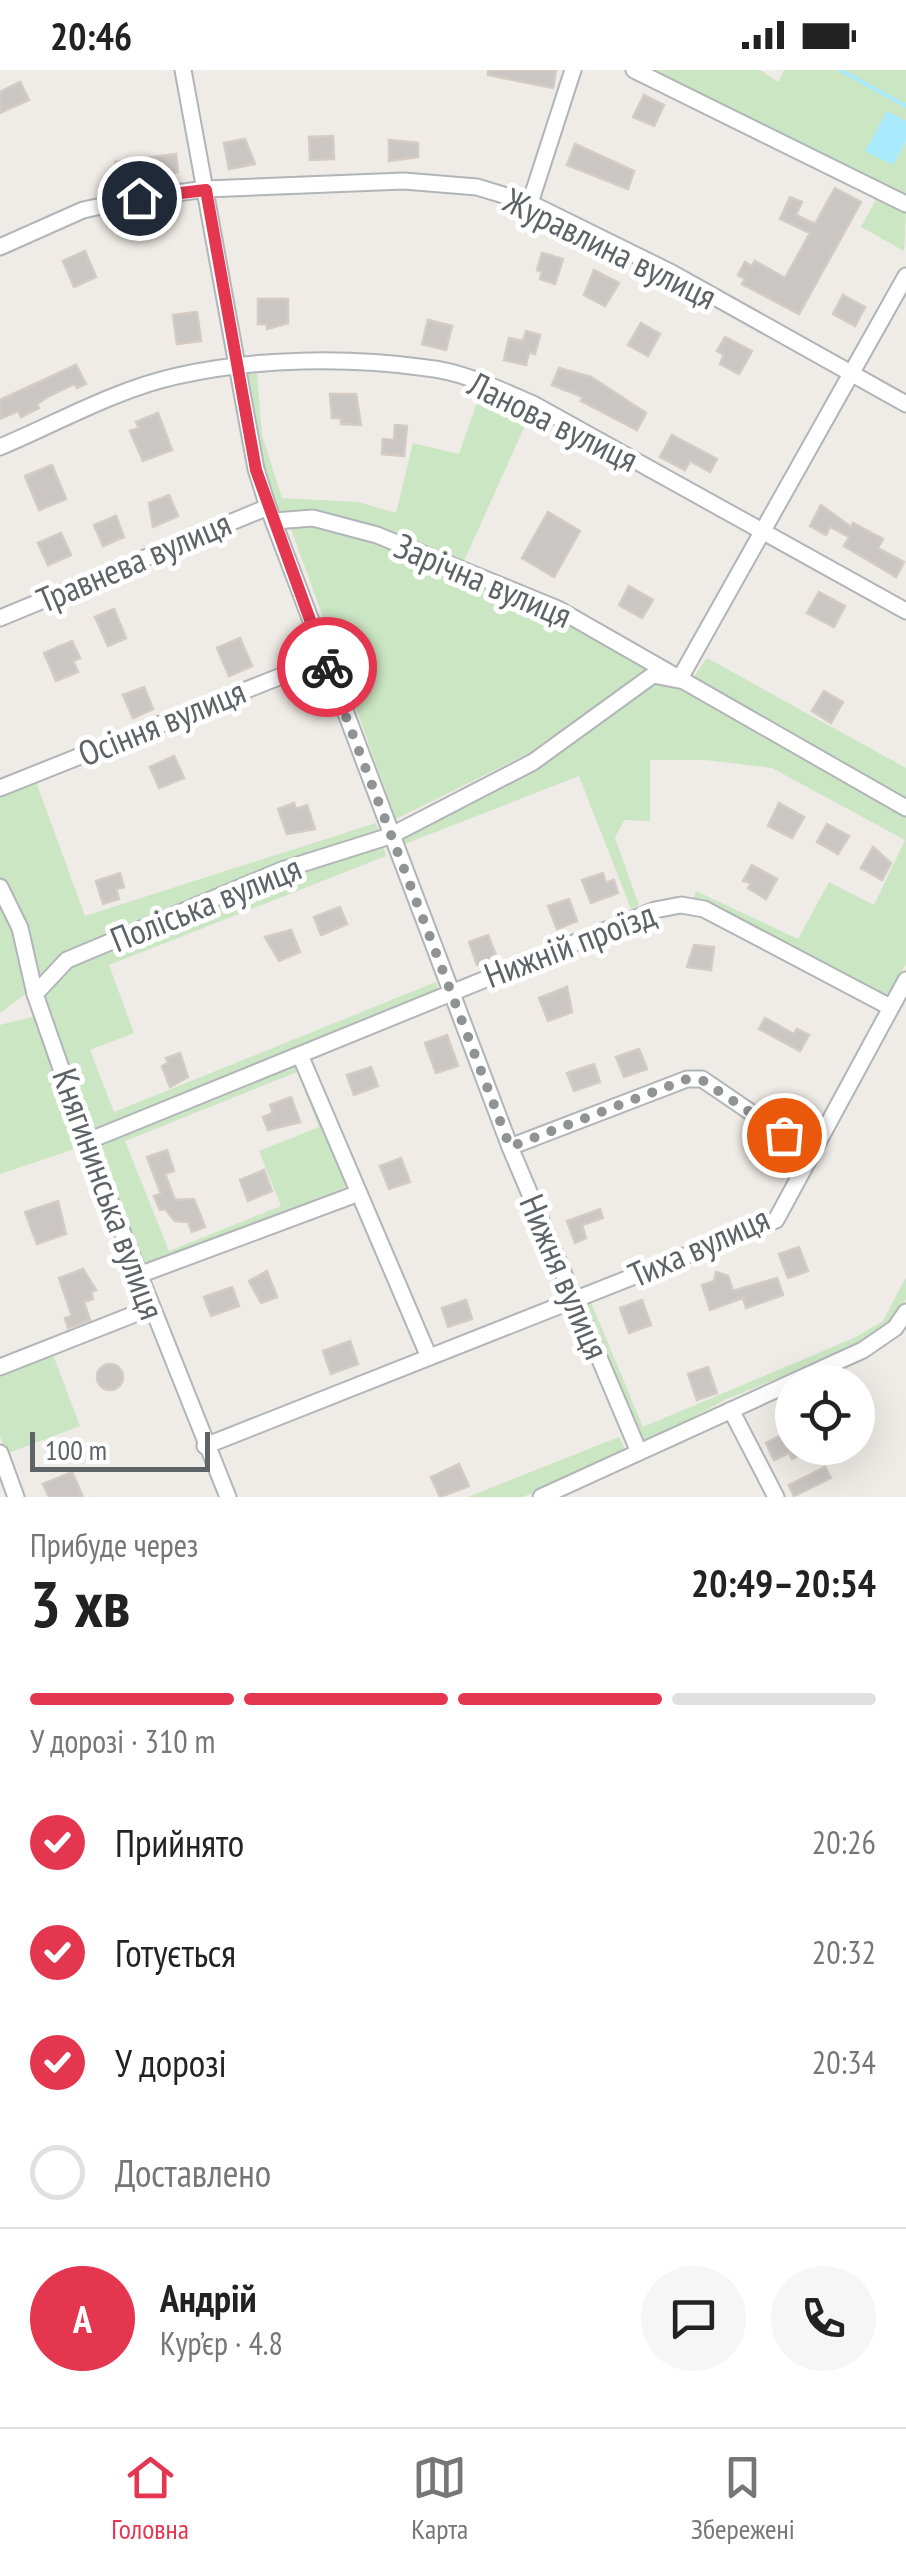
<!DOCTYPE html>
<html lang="uk">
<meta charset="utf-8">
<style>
:root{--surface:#fff;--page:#f6f6f6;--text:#222;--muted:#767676;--line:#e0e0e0;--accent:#e53650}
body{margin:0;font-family:"PT Sans Narrow",sans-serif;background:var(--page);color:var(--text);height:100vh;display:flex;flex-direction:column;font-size:38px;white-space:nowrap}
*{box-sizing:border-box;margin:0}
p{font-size:32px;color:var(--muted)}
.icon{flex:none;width:55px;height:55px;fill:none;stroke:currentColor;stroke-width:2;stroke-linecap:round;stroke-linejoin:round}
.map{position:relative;height:1427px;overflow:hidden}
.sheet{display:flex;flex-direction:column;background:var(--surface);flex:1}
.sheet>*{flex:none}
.tools{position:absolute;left:775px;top:1295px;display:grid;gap:20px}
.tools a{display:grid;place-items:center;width:100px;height:100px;border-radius:50%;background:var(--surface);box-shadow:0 10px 40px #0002;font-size:50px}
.scale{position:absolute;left:30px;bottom:25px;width:180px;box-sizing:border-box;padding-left:10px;border:5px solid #5d6366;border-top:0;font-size:28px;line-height:35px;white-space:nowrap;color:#5d6366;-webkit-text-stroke:8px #fff;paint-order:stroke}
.pin{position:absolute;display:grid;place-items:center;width:85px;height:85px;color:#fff;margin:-42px;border:5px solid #fff;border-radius:50%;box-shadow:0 2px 10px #0007}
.courier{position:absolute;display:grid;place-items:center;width:100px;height:100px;margin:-50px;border:8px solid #e53650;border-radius:50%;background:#fff;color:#222;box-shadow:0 2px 12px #0007}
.head em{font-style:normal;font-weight:600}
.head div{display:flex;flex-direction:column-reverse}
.head{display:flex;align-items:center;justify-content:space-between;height:170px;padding:0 30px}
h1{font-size:65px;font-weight:600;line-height:75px}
.bar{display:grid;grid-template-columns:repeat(4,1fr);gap:15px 10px;align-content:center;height:120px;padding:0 30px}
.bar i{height:12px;border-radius:8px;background:var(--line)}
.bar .on{background:var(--accent)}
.bar p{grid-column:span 4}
.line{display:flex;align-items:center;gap:25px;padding:0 30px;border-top:2px solid var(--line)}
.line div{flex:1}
.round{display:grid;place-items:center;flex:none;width:105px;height:105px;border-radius:52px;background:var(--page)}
ol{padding:0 30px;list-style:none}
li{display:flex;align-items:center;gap:30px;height:110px}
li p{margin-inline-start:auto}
li .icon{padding:10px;border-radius:50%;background:var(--accent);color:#fff;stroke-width:4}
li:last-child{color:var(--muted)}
li i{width:55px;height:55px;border:5px solid var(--line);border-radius:50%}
.status{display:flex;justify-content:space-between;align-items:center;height:70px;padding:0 50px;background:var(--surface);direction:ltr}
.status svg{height:28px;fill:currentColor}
.tabs{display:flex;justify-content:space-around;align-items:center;height:140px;border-top:2px solid var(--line);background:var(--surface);font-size:28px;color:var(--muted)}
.tabs a{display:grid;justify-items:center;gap:5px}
.tabs .on{color:var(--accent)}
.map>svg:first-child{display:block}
.green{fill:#cbe6c3;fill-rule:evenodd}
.water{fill:#a9ebfd}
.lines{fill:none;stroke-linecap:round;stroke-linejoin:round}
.stream{stroke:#a9ebfd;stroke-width:4}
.building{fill:#cac6c3;stroke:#d4cbc4;stroke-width:2.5}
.minor-casing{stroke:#b1b5b8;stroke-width:19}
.minor{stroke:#fff;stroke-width:15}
.done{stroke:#909393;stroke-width:10;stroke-dasharray:0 18}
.route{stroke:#e53650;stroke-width:12}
.labels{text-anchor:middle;stroke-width:10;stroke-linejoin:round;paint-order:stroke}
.street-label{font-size:35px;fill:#5d6366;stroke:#fff}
</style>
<div class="status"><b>20:46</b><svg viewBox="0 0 49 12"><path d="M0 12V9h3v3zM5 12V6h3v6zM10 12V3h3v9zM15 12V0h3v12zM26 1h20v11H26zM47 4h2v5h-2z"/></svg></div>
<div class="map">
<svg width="906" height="1427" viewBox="0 0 906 1427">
<rect width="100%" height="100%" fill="#efebe6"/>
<!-- green -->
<g class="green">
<path d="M649,0H760L778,12L784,0H906V51L887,41L893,95L906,71V126Z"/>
<path d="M879,124L906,139L904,181L861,157Z"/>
<path d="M245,304H257L262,365L282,428L358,432L396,443L413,373L459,384L482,318L531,342L464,491C403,469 344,442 278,442L262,397Z"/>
<path d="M313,452C432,486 543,540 651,598L529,683L396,749L291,459Z"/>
<path d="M707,588L906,698V730L692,609Z"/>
<path d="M655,611L681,616L906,747V894L887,928L693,828L696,821L798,869L829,812L874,835L905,770L772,698L706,690H650V751L624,750L615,768L639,835L631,839L579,706L402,775L401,767Z"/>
<path d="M36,712L85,846L376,753L380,764L64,886L31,920L0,943V726Z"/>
<path d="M383,776L386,786L109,895L134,963L90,980L114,1042L436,912L439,921L91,1066L40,925L70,894L284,805Z"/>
<path d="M36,946L83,1076L0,1104V955Z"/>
<path d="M293,996L303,1002L351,1115L142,1198L93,1073L279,998ZM297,1002L319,1057L259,1081L281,1136L169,1181L125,1071Z"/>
<path d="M906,1207V1229L891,1254L858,1276L727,1329L642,1374L584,1236L591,1232L643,1357L854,1268L883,1251Z"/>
<path d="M53,1285L80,1356L6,1384L0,1366V1303Z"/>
<path d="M619,1367L626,1381L523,1427H468Z"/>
</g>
<!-- water -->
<path class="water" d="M887,41L906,51V71L893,95L865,81Z"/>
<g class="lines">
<!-- stream -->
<path class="stream" d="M840,0L906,36"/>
</g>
<!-- building -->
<g class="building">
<path d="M488,0H556L553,18L488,5Z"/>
<path d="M20,12L29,30L0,43V22Z"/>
<path d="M644,25L664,35L654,56L633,47Z"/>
<path d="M333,66L334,89L310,90L309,67Z"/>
<path d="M245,69L255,94L229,99L224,73Z"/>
<path d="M389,70L418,73V87L389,91Z"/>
<path d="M575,74L634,101L628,119L567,95Z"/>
<path d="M176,84L178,102L118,114L115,92Z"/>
<path d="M835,118L861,132L799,244L742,214L745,209L738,205L745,192L752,196L755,191L785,208L810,163L780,149L790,127L802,132L796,145L815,154Z"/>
<path d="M85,181L96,207L74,217L63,191Z"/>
<path d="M542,183L563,189L555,214L540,209L542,202L537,200Z"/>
<path d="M594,200L619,213L605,236L584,225Z"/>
<path d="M843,225L865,237L855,256L833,244Z"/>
<path d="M258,229H288V253L267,259V254H258Z"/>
<path d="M197,242L201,271L177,274L173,245Z"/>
<path d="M428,250L452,256L446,280L422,274Z"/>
<path d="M641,253L660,264L648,286L628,275Z"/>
<path d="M526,261L540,265L535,284L529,282L526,295L504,290L509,268L523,271Z"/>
<path d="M725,267L752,281L739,304L720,294L724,285L717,281Z"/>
<path d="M76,295L86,314L77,318L74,314L49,326L37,334L39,338L21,347L18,341L0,349V330Z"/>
<path d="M559,298L591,307L646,343L637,360L581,331L583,327L552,315Z"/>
<path d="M330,324H356L361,355L341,354V348H332Z"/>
<path d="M158,343L172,380L143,391L130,361L139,358L136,352Z"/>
<path d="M395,355L407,356L404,386L382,384L383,369L394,370Z"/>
<path d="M672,365L717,389L710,402L690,391L685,400L660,387Z"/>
<path d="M52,395L66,429L39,440L25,406Z"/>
<path d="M169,425L178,446L153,457L149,433Z"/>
<path d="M821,435L851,457L853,453L883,469L878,478L904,492L896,507L844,476L849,467L830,457L826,465L810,456Z"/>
<path d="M548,442L580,461L554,507L522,488Z"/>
<path d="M116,446L124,467L103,476L94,455Z"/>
<path d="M61,463L71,485L48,495L38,473Z"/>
<path d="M629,516L653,530L642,548L619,535Z"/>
<path d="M819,522L845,536L834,557L807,543Z"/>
<path d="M114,539L126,568L108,576L95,547Z"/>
<path d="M240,568L252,596L229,606L217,578Z"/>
<path d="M72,571L80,588L73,591L78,602L56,611L44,583Z"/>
<path d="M144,617L153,639L133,648L123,625Z"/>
<path d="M824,621L843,632L831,653L812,641Z"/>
<path d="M174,686L184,708L159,718L150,697Z"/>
<path d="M294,733L296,739L307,735L315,759L287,764L278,739Z"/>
<path d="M779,733L804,747L792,768L768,756Z"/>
<path d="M827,754L849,766L838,784L817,772Z"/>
<path d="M873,777L891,793L882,810L861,798Z"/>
<path d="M752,795L777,809L766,829L748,818L751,813L743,811Z"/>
<path d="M120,803L124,817L116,819L119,829L103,834L96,811Z"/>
<path d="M603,803L606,813L614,810L618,823L591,833L582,810Z"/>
<path d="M569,829L577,851L557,859L548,836Z"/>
<path d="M340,837L347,854L321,865L314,847Z"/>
<path d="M291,860L300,882L279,891L265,867Z"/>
<path d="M488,865L497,888L477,895L469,872Z"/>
<path d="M694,875L714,877L711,900L687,897Z"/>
<path d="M567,917L572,942L548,951L539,928Z"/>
<path d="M765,948L794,964L797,959L809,965L800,981L759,959Z"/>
<path d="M447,965L458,996L436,1003L425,973Z"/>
<path d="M639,979L647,999L624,1007L616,987Z"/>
<path d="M180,983L188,1007L170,1017L162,996L168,993L166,988Z"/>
<path d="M594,994L600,1012L574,1021L567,1003Z"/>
<path d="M371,997L378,1016L354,1025L347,1005Z"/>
<path d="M291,1027L300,1052L268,1060L263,1047L273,1043L270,1035Z"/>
<path d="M167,1080L174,1101L165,1104L175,1130L194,1129L205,1157L192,1162L188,1152L175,1151L165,1139L160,1140L154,1126L161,1124L147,1087Z"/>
<path d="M401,1088L410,1112L389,1119L380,1096Z"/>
<path d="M264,1100L272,1121L248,1131L240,1110Z"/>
<path d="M58,1131L66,1164L37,1174L25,1142Z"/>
<path d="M600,1139L603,1148L582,1155L586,1168L575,1173L567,1151Z"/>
<path d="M799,1177L808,1201L788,1208L779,1184Z"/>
<path d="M83,1199L96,1220L91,1222L93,1229L84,1232L90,1250L68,1258L65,1248L72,1246L59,1208Z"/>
<path d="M267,1201L277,1227L261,1233L249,1211Z"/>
<path d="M716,1202L728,1206L733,1221L777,1208L783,1225L746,1238L743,1228L710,1240L702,1215L714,1211Z"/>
<path d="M232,1217L239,1236L211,1246L204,1227Z"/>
<path d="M466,1230L472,1249L448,1257L442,1238Z"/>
<path d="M642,1230L651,1255L629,1263L620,1238Z"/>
<path d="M350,1271L358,1294L331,1304L323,1281Z"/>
<circle cx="110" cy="1307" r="13"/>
<path d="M708,1297L717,1323L697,1330L688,1304Z"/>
<path d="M792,1359V1378H814L792,1389L789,1383L774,1390L766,1373Z"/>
<path d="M459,1394L469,1416L440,1427L431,1407Z"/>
<path d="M825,1397L831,1408L794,1426L789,1415Z"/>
<path d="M72,1402L83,1427H49L43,1414Z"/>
</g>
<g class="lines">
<defs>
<g id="minor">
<path d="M183,0L256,399L268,437L510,1077L639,1382"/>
<path d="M634,0L906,134"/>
<path d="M530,133L573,0"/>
<path d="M0,177L83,140L139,128L206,119L404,111L477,117L530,133L672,203L906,334"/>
<path d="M0,377C57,353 117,319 177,306C255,288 348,287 427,298C465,302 500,320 535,335L906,541"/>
<path d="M274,451L313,448L377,465L558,539L906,738"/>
<path d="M0,548L268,437"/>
<path d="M0,718L324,589"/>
<path d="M0,817L20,858L35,924L90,1081L228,1427"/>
<path d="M35,924L67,890L282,800L390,766L533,692L653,605L679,610L906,206"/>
<path d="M300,985L429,1287"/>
<path d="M88,1071L655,840L681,835L704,839L890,937"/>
<path d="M510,1077L687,1009H702L812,1084"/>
<path d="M139,1205L359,1123"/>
<path d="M0,1297L150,1238"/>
<path d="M731,1340L776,1427"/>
<path d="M205,1376L776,1150L906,910"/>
<path d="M0,1383L16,1427"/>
<path d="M541,1427L863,1280L895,1258L906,1242"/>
</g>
</defs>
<!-- minor casing -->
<use href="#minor" class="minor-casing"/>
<!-- minor -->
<use href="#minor" class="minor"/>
</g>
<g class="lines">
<!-- done -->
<path class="done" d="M327,597L510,1077L687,1009L702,1010L784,1065"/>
<!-- route -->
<path class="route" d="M139,128L206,120L256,400L327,597"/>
</g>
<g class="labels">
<!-- street labels -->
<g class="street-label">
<text transform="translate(610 179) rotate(26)" y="12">Журавлина вулиця</text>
<text transform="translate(553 352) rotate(26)" y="12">Ланова вулиця</text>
<text transform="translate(134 492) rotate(-23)" y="12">Травнева вулиця</text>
<text transform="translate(483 511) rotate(23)" y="12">Зарічна вулиця</text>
<text transform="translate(162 653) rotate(-22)" y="12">Осіння вулиця</text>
<text transform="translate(206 834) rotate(-22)" y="12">Поліська вулиця</text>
<text transform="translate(570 875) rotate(-21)" y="12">Нижній проїзд</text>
<text transform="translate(108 1124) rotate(70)" y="12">Княгининська вулиця</text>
<text transform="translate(699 1177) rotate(-24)" y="12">Тиха вулиця</text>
<text transform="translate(564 1207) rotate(67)" y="12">Нижня вулиця</text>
</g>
</g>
</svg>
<div class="tools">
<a><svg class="icon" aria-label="locate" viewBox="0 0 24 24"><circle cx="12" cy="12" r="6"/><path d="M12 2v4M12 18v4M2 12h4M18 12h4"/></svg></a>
</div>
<div class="scale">100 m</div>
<div class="pin" style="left:784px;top:1065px;background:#ea580c"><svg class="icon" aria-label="bag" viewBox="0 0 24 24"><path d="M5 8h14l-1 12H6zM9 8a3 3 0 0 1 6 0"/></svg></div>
<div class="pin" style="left:139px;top:128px;background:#1f2937"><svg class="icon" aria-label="home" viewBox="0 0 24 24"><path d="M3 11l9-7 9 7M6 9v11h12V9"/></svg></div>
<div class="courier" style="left:327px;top:597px"><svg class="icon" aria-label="bike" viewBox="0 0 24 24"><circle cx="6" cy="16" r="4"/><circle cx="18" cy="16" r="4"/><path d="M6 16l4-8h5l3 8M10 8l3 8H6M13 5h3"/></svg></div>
</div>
<section class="sheet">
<div class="head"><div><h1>3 хв</h1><p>Прибуде через</p></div><em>20:49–20:54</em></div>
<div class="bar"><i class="on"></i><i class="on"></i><i class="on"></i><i></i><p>У дорозі · 310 m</p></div>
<ol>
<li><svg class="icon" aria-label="check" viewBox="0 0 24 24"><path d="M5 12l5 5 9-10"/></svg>Прийнято<p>20:26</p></li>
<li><svg class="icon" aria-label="check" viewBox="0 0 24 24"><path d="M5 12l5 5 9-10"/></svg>Готується<p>20:32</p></li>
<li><svg class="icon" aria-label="check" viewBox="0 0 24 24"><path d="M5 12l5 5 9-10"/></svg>У дорозі<p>20:34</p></li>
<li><i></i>Доставлено</li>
</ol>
<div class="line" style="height:180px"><b class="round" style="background:var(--accent);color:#fff">А</b><div><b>Андрій</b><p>Кур’єр · 4.8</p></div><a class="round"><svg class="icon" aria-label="chat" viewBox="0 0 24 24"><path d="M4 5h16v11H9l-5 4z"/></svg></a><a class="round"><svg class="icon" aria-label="phone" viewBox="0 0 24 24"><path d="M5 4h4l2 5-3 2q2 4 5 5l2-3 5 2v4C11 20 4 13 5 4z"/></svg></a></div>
</section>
<nav class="tabs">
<a class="on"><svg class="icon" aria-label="home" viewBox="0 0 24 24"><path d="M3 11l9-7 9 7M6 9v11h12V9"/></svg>Головна</a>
<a><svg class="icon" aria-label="map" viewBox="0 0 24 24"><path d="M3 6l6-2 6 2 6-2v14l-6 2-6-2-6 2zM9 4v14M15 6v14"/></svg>Карта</a>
<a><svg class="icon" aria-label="saved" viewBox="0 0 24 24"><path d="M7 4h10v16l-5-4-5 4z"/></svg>Збережені</a>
</nav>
